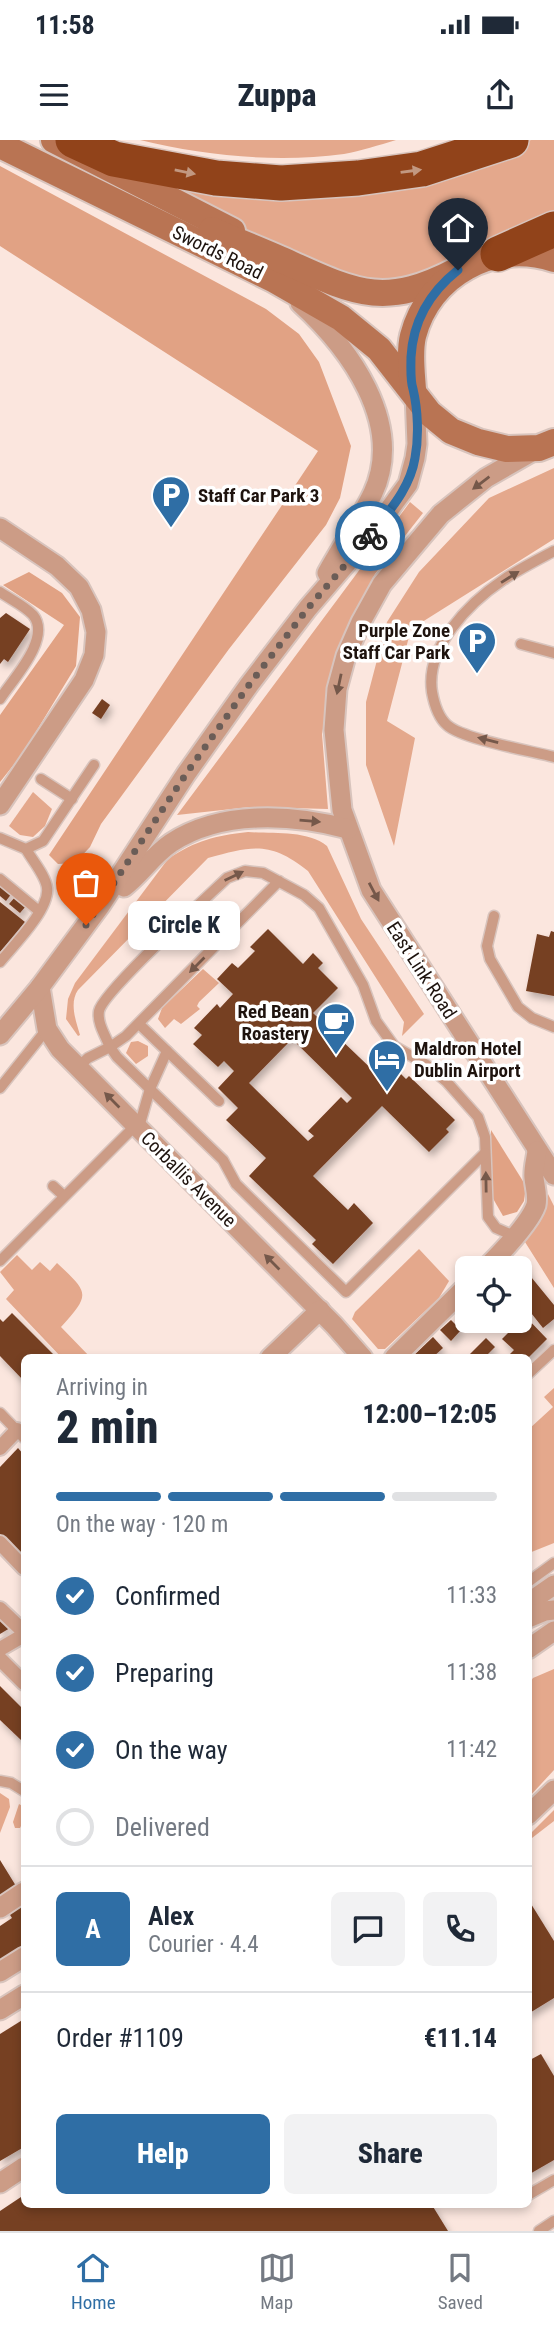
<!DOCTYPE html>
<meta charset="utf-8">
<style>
:root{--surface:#fff;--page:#f2f2f3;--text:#1f2937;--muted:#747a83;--line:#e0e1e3;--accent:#2f6ea5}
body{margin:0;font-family:"Roboto Condensed",sans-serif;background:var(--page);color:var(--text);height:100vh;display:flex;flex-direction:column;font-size:26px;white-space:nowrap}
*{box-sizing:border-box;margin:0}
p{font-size:23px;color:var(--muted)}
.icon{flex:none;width:38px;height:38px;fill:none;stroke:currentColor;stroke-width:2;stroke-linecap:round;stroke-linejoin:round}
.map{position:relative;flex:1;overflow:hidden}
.details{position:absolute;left:21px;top:1214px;width:511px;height:854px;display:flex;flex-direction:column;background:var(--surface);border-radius:10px;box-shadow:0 4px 10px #0003}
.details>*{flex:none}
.controls{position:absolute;left:455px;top:1116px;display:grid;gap:14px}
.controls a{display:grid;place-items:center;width:77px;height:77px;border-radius:10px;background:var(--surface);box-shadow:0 4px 10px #0003;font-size:35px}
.pin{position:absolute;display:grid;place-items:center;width:60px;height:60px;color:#fff;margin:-72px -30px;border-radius:50% 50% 50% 0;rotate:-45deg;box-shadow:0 0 7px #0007}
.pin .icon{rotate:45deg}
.courier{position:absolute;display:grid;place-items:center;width:70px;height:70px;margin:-35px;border:5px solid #2f6ea5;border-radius:50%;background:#fff;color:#222;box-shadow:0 2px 9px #0007}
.bubble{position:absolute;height:49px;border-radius:10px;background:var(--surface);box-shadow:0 4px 10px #0003;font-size:23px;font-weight:800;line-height:49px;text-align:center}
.headline em{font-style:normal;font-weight:800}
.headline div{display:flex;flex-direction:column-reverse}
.headline{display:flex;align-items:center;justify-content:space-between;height:119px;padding:0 35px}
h1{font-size:46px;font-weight:800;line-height:52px}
.bar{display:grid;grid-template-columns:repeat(4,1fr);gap:10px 7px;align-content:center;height:84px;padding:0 35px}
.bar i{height:9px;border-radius:5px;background:var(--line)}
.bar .on{background:var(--accent)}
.bar p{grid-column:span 4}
.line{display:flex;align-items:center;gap:18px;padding:0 35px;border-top:2px solid var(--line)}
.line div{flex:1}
.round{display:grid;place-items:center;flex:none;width:74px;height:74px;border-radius:10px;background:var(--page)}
ol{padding:0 35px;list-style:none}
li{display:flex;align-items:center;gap:21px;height:77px}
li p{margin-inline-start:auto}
li .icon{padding:7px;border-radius:50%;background:var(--accent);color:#fff;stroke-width:4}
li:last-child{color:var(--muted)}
li i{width:38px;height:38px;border:4px solid var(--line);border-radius:50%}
.button{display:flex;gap:14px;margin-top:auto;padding:14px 35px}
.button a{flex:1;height:80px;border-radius:10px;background:var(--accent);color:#fff;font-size:28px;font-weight:800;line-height:80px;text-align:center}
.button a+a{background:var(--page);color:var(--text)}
.status{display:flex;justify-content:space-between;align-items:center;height:49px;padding:0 35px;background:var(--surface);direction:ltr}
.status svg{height:19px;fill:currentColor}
header{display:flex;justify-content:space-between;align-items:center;height:91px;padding:0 35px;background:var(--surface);font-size:32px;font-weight:800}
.tabs{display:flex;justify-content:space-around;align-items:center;height:98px;border-top:2px solid var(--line);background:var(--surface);font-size:19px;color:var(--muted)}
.tabs a{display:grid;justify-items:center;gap:4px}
.tabs .on{color:var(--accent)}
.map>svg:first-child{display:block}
.green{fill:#e4a88c}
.forest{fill:#e1a284}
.building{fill:#763f24;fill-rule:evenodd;filter:url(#shadow)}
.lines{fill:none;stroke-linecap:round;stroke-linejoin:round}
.service-casing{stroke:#d8c4bd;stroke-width:13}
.pedestrian-casing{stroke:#d8c4bd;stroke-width:18}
.minor-casing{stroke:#d8c4bd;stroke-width:23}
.secondary-casing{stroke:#d8c4bd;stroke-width:30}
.motorway-casing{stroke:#d8c4bd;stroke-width:38}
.service{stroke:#cc9c86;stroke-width:10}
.pedestrian{stroke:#cc9c86;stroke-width:14}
.minor{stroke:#cc9c86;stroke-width:19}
.secondary{stroke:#b97453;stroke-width:26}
.motorway{stroke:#91431a;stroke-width:35}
.oneway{fill:#c29881}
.oneway2{fill:#75584a}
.done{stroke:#6b5d57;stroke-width:7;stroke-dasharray:0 12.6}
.route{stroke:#2f6ea5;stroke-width:9}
.labels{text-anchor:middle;stroke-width:7;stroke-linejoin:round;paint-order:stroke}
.street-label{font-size:19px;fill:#1e130e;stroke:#fff}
.poi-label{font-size:19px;font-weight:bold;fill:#1e130e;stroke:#fff;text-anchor:start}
</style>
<div class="status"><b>11:58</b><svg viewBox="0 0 49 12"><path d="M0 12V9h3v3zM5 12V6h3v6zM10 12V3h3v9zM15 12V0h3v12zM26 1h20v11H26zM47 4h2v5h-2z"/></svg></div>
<header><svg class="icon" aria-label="menu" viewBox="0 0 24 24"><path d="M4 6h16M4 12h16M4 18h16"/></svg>Zuppa<svg class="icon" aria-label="share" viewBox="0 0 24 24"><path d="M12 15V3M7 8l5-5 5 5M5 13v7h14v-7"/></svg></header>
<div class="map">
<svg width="554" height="2091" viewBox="0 0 554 2091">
<defs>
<filter id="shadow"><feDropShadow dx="3" dy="5" stdDeviation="3.5" flood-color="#0004"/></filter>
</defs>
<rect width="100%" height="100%" fill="#fbe6de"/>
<!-- green -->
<g class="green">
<path d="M140,0H396C379,5 361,11 344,14C277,23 205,16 140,0Z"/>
<path d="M531,0H554V77L462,112L418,140L362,141L251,94L158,40L503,12Z"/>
<path d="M554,328V399L411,489L387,581L415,598L394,706L366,625V562L387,482L419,432L489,358Z"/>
<path d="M410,362L423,373L375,434L339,506L322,594L328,669L250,667L177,675Z"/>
<path d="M33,652L52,669L45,686L33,697L20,695L9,686Z"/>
<path d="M248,692C273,694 307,690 327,706L361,779L424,874L402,896L404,882L308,731C270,701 253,706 208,718L78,850C69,863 76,881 80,895L78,896L66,879L68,859L75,843L168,719C197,700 214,696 248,692Z"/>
<path d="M203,829L219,843L199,862L197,866L200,869L181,884L174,879L165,888L158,879L162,868Z"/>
<path d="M138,901L148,906V916L136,924L126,913L131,902Z"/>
<path d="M548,1054L554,1066V1148L525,1102L540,1082Z"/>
<path d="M419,1109L449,1141L439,1158L385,1209H378L352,1179L355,1172Z"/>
<path d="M17,1115L32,1130L40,1122L50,1131L57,1123C89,1153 91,1154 61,1187L91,1218H62L6,1159L14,1150L0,1132Z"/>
<path d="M554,1248V1403L529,1413V1289L553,1267L544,1257Z"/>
<path d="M554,1529V1630L529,1657V1544L533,1538Z"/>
<path d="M0,1653L9,1659L10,1667L0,1693Z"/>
<path d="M19,1664L24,1667V1680L20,1688H15L13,1682Z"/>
<path d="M554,1670V1681L532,1698L530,1694Z"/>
</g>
<!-- forest -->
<g class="forest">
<path d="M0,26L266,169L299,194L319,222L351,306L340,358L326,385L229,509L101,684L90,707L75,723L58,724L49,715L318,311L0,106Z"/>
<path d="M29,432L62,453L80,477L76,526L23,613L0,642V575L64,485L3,445Z"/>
<path d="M491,990L526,1046L524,1061L517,1072L503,1076L491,1055Z"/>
</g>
<!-- building -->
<g class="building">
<path d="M6,473L30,489L8,522L4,519L0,524V478Z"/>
<path d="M102,559L110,565L101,579L92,573Z"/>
<path d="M0,744L12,753L6,761L0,756Z"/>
<path d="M15,757L26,766L20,773L9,764Z"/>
<path d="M0,762L25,782L0,812Z"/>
<path d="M268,789L303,824L313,813L323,823L318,828L338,848L313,873L382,939L394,927L406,939L409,936L455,980L446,989L449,992L429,1012L382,966L313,1036L348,1070L354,1063L373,1083L333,1124L312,1104L316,1100L249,1036L266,1018L226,980L238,968L218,948L234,931L224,921L218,927L193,904L202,895L194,888L217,864L220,868L233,854L217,839L232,823L238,828L255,811L250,807ZM292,899L352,958L347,963L341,957L308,991L314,996L308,1001L249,943Z"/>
<path d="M551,791L554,792V856L526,851L537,794L549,797Z"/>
<path d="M518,1121L554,1165V1179L543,1188L520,1159V1129H509Z"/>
<path d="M467,1164V1184L457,1173Z"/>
<path d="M12,1173L57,1218H24V1241L0,1216V1179L3,1182Z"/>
<path d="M525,1176L547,1199L528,1218H506L514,1210L502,1199Z"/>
<path d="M451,1180L461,1190L451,1201L440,1190Z"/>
<path d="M433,1197L443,1208L432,1218H411Z"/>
<path d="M486,1198L495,1207L484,1218H466Z"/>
<path d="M18,1308L24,1315V1419L0,1395V1327Z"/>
<path d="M0,1478L10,1488L0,1494Z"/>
<path d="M0,1546L24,1570V1597L21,1600L0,1580Z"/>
<path d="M0,1720L24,1759V1808L0,1823V1786L12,1778L0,1759Z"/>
<path d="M528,1759L554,1801V1858L528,1874Z"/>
<path d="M24,1879V2007L0,2021V1894Z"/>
<path d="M541,1914L554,1936V2020L528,2035V1921Z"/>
<path d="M24,2055V2065H432L448,2091H0V2071Z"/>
</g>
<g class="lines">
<defs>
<g id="service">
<path d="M554,411C537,420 519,429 503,440C469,463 425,507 432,552C434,563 438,577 447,585C462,599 531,611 554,617"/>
<path d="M0,452C10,459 25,466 33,475C52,498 13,539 0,559"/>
<path d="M521,504L554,513"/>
<path d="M41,639L72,659"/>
<path d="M0,698L26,709L43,701L94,625"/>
<path d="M0,739L39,771"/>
<path d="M279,741L126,896L110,907C105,895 97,883 99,871C103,852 207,757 227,738L245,731L263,733L304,755L319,768L363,845L376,881L394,906L425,924L446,941L478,977L485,997L488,1077L496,1088L514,1096"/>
<path d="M494,776L487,806L490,819L518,867L532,878L554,887"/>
<path d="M0,822C13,806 50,769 47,748C46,736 32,720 26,709"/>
<path d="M167,911L219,961"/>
<path d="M78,927L88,918L110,907L117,917L223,1020L236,1044L346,1152L485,1013"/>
<path d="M0,948L47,889"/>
<path d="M53,1046L64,1056"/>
<path d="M0,1121L141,980L150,949L167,911L139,884"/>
<path d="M528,1234L554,1210"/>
<path d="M0,1273L24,1298"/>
<path d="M528,1442L554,1423"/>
<path d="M0,1641L11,1643L24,1651"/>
<path d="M528,2055L554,2040"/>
<path d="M539,2091L554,2081"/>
</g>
<g id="pedestrian">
<path d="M0,1308L17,1290"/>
<path d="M0,1403L24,1428"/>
<path d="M0,1469L24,1492"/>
<path d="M0,1509L24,1495"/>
<path d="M0,1519L24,1543"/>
</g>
<g id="minor">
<path d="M300,163C349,208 405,283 373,353C360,380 342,406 327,433"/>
<path d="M535,310L486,338L441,374L382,444L361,482L346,516L337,549L334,590L342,670L371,750L554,1035"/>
<path d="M0,388L57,426L79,447L91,470L96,492L94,515L84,540L0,665"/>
<path d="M124,747C141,734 152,716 171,703C221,670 292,674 348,689"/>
<path d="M40,847L47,889L60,909L334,1185L363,1218"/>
<path d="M0,895L40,847L100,766L186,634L249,545L308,468L369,397L408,344L415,318L417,304L415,254"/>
<path d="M485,1129C499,1115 530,1083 536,1065C538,1056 535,1047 534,1038C533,1029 536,1020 537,1011"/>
<path d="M270,1218L320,1170"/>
<path d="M394,1218L467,1146"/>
<path d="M528,1463L554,1445"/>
<path d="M528,1478L545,1471L554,1470"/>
<path d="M528,1509L554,1491"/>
<path d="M528,1675L554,1650"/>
<path d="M0,1768L24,1752"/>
<path d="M0,1832L24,1817"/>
<path d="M0,1870L24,1855"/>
<path d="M0,2043L24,2027"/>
</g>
<g id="secondary">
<path d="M54,0L232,91"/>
<path d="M0,5L273,139L341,178L379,209L429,273L451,291L478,302L507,309L539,308L554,302"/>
<path d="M212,90C238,102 265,112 291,124C359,155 387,167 458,130"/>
<path d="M413,250C412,233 409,213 413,196C429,134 493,99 554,119"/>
</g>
<g id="motorway">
<path d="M73,0L114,19L216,38L281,43L358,38L422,29L511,0"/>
<path d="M498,114L554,89"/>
</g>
</defs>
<!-- service casing -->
<use href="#service" class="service-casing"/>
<!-- pedestrian casing -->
<use href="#pedestrian" class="pedestrian-casing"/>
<!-- minor casing -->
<use href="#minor" class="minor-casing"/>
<!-- secondary casing -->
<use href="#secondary" class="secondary-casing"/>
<!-- motorway casing -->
<use href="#motorway" class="motorway-casing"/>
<!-- service -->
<use href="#service" class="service"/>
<!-- pedestrian -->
<use href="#pedestrian" class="pedestrian"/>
<!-- minor -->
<use href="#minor" class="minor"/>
<!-- secondary -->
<use href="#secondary" class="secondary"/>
<!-- motorway -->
<use href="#motorway" class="motorway"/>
</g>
<!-- one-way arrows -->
<defs><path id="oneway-solid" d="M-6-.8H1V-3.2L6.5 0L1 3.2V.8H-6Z" transform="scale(1.75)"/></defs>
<g class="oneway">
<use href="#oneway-solid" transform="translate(411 31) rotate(-8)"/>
<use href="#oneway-solid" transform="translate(185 32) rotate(11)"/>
</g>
<g class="oneway2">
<use href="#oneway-solid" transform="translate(481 343) rotate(143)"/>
<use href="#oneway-solid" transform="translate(510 437) rotate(-32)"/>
<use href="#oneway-solid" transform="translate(339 544) rotate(102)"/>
<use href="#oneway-solid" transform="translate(488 600) rotate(-166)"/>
<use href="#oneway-solid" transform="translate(310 681) rotate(5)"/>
<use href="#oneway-solid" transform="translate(234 736) rotate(-26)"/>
<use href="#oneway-solid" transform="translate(374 752) rotate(62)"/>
<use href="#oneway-solid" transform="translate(197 825) rotate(135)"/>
<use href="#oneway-solid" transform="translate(112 960) rotate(-135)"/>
<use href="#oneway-solid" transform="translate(486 1042) rotate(-91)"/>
<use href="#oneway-solid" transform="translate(272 1122) rotate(-135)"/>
</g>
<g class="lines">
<!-- done -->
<path class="done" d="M86,785L186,634L249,545L308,468L370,396"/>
<!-- route -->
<path class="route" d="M370,396C388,372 410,349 415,318C419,297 418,270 413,249C410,240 411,227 411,217C413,181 429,153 458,130"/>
</g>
<!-- icons -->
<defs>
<symbol id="parking-pin" viewBox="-11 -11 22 30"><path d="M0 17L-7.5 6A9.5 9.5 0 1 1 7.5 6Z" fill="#2f6ea5" stroke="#fff"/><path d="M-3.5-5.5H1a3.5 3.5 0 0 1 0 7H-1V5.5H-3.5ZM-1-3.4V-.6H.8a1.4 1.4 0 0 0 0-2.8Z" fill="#fff"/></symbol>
<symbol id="cafe-pin" viewBox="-11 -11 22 30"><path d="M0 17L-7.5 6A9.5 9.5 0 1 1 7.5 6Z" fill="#2f6ea5" stroke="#fff"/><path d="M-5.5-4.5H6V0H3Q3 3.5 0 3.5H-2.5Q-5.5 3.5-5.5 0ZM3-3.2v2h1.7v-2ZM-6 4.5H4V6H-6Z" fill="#fff"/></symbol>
<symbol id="hotel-pin" viewBox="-11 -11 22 30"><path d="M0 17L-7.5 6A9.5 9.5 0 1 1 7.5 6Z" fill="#2f6ea5" stroke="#fff"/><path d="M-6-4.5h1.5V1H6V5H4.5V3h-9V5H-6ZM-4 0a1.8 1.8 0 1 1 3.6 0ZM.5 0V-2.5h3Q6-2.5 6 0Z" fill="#fff"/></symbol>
</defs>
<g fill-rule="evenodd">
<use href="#parking-pin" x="149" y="333" width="44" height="60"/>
<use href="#parking-pin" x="455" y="479" width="44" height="60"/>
<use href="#cafe-pin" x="314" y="860" width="44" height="60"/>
<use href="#hotel-pin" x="365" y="897" width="44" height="60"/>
</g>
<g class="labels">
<!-- street labels -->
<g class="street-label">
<text transform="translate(218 112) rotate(26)" y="7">Swords Road</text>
<text transform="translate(422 830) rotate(57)" y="7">East Link Road</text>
<text transform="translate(189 1039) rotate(45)" y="7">Corballis Avenue</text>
</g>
<!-- poi labels -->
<g class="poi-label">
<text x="198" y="362">Staff Car Park 3</text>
<text x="450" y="497" text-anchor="end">Purple Zone<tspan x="450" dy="22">Staff Car Park</tspan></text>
<text x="309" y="878" text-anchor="end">Red Bean<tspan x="309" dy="22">Roastery</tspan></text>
<text x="414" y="915">Maldron Hotel<tspan x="414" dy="22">Dublin Airport</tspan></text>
</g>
</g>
</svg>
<div class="controls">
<a><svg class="icon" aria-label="locate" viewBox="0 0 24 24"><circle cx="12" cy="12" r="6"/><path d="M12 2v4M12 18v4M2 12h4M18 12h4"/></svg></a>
</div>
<div class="pin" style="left:86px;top:785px;background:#ea580c"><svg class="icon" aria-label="bag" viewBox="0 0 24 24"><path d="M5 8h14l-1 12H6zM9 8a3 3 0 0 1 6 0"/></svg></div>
<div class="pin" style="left:458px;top:130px;background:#1f2937"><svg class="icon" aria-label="home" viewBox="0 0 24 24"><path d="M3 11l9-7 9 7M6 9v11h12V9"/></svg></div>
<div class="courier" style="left:370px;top:396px"><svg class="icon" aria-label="bike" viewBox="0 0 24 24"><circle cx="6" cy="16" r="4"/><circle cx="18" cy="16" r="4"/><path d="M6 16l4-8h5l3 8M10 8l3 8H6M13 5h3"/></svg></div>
<div class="bubble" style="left:128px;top:761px;width:112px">Circle K</div>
<section class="details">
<div class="headline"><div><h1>2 min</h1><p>Arriving in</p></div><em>12:00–12:05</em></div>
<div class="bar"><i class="on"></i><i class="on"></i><i class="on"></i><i></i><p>On the way · 120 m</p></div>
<ol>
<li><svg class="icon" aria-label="check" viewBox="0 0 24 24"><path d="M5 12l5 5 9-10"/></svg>Confirmed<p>11:33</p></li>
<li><svg class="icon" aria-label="check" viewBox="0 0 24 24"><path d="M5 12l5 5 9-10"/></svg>Preparing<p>11:38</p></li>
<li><svg class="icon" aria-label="check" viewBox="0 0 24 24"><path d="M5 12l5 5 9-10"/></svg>On the way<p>11:42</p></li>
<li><i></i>Delivered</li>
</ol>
<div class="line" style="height:126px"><b class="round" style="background:var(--accent);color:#fff">A</b><div><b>Alex</b><p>Courier · 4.4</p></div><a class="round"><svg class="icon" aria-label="chat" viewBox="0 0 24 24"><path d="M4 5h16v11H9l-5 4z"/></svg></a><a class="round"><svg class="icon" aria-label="phone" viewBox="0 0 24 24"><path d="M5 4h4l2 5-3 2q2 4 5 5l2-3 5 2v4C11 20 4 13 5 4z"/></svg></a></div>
<div class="line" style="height:91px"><div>Order #1109</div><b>€11.14</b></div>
<div class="button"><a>Help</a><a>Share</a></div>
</section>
</div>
<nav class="tabs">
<a class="on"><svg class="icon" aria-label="home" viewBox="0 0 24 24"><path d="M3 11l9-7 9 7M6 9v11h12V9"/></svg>Home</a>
<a><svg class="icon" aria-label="map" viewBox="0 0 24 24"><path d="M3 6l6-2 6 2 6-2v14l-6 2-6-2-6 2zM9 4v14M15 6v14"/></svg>Map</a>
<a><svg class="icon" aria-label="saved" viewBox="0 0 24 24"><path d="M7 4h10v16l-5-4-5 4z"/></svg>Saved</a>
</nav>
